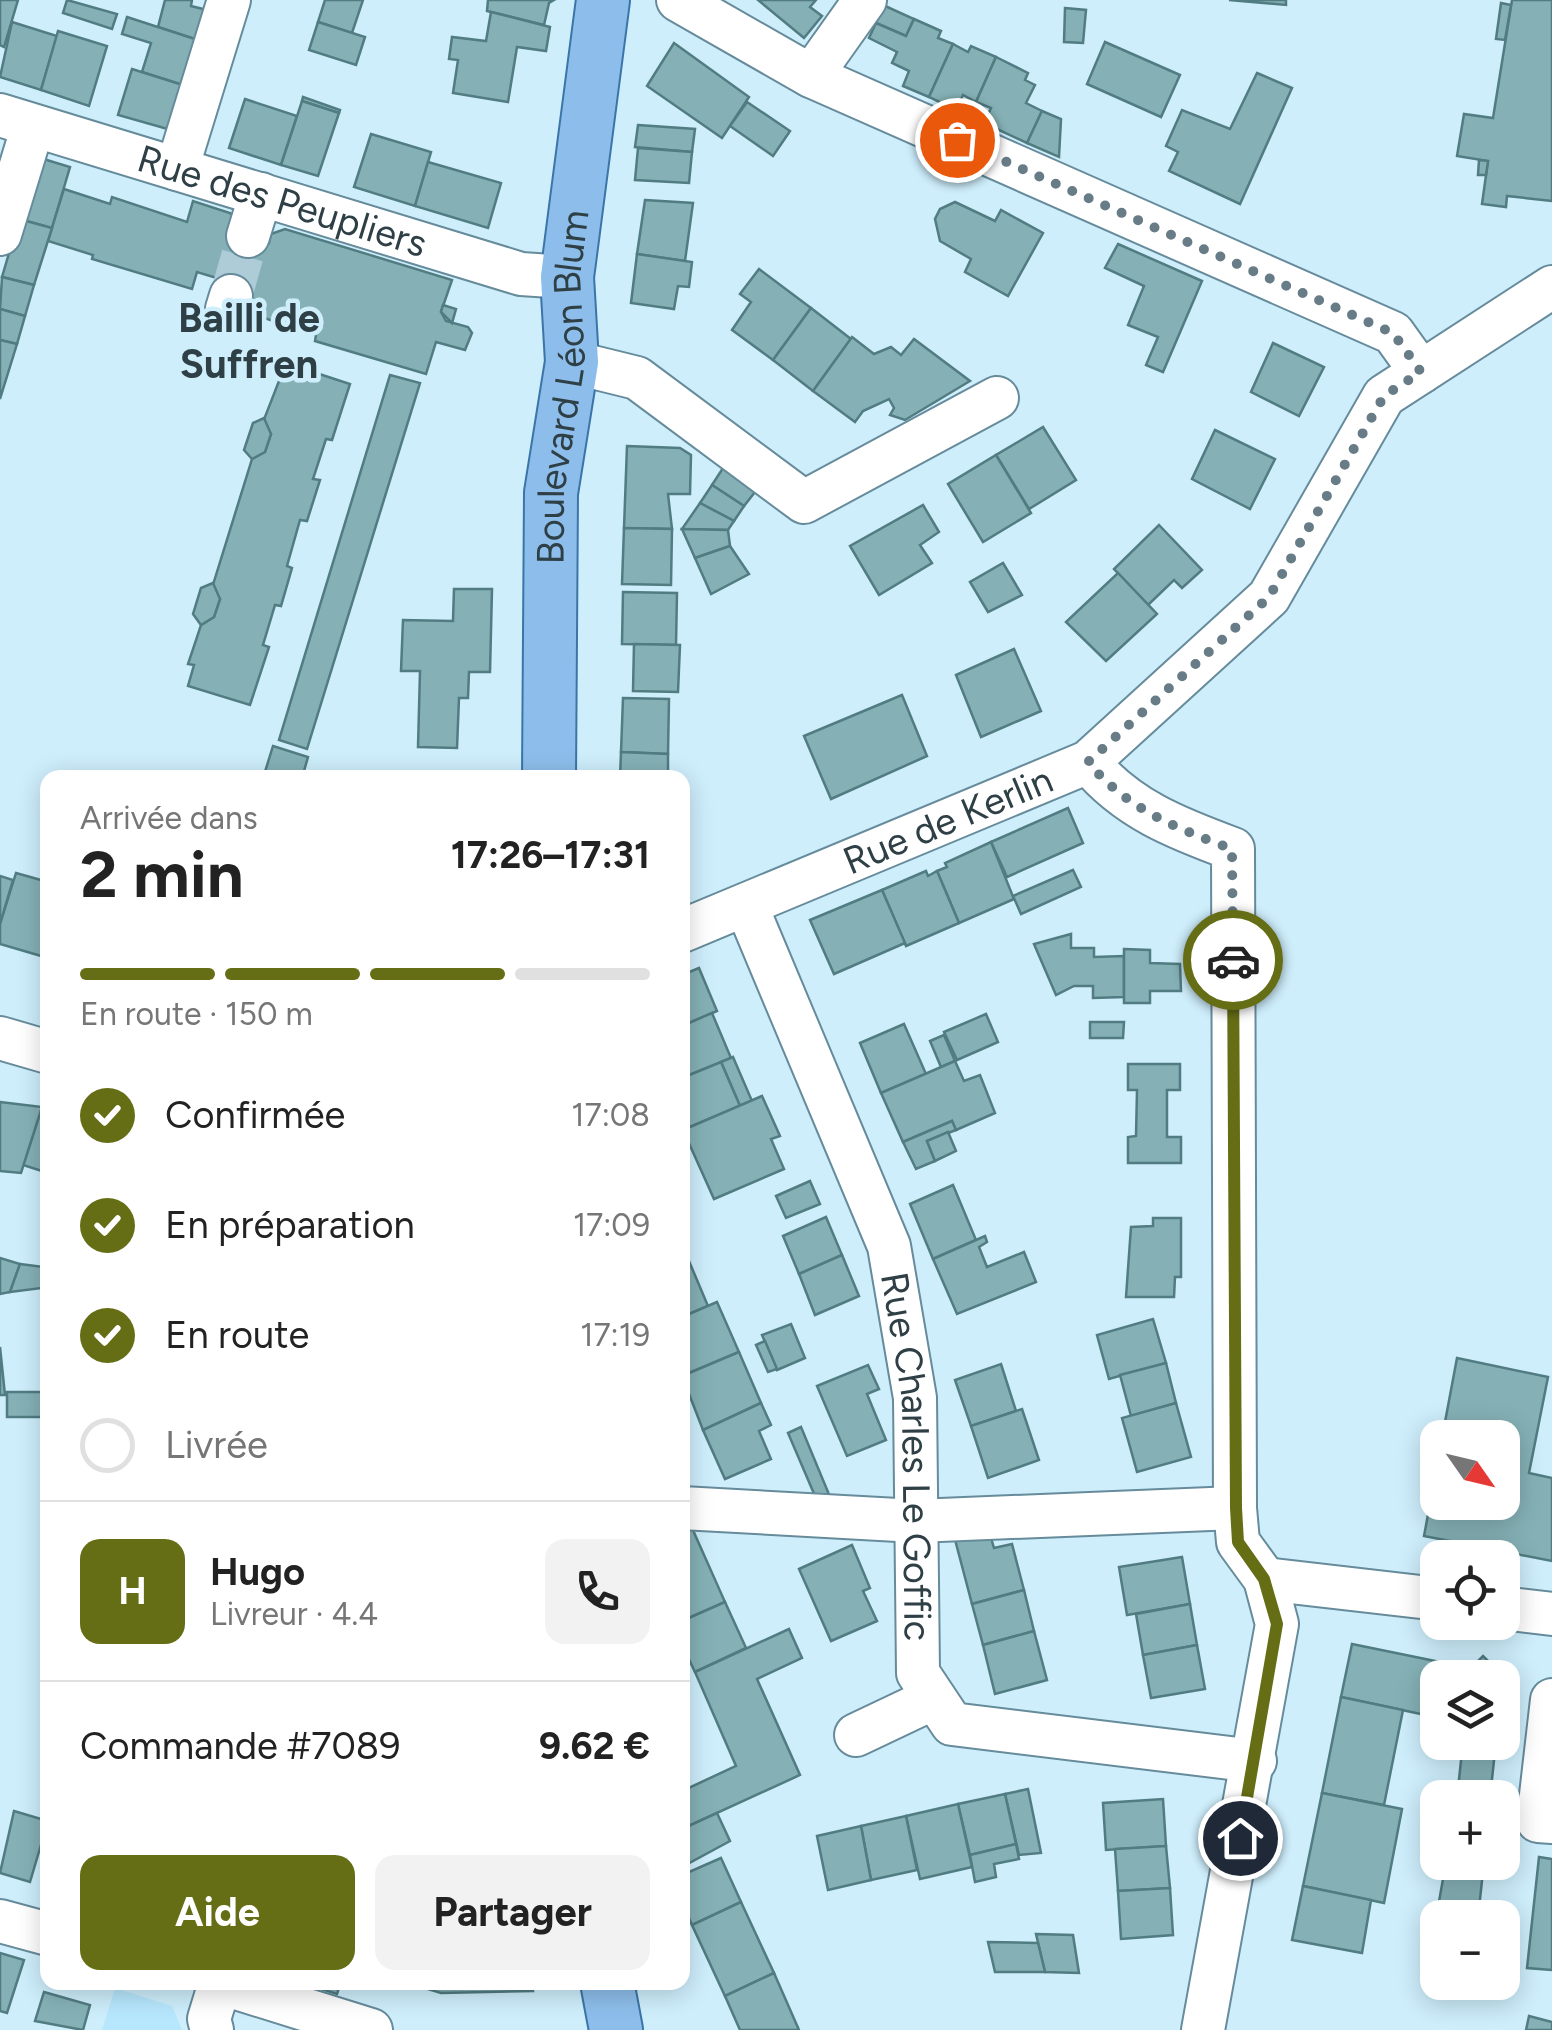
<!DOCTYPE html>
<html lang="fr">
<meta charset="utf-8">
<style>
:root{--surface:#fff;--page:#f2f2f2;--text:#222;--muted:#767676;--line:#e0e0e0;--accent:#666e15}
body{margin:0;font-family:Figtree,sans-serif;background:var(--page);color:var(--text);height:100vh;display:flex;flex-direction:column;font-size:38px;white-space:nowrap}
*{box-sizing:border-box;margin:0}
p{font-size:32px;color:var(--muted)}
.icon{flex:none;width:55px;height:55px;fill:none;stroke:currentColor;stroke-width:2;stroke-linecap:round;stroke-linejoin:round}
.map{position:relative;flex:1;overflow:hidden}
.side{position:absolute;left:40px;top:770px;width:650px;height:1220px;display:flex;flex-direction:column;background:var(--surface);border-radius:20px;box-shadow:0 5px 25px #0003}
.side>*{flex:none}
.needle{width:65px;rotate:124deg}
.tools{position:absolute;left:1420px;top:1420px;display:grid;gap:20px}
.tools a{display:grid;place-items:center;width:100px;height:100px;border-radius:20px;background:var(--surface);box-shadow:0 5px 25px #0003;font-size:50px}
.pin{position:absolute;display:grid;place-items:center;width:85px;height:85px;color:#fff;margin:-42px;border:5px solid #fff;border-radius:50%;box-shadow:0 2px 10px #0007}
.courier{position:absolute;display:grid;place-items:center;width:100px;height:100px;margin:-50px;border:8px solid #666e15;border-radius:50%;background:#fff;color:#222;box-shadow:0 2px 12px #0007}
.summary em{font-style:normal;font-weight:700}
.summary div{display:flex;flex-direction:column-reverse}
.summary{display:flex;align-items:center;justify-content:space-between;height:170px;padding:0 40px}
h1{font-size:65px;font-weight:700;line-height:75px}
.bar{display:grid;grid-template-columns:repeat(4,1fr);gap:15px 10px;align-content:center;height:120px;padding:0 40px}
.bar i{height:12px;border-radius:8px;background:var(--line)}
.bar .selected{background:var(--accent)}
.bar p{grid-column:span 4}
.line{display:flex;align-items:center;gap:25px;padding:0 40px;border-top:2px solid var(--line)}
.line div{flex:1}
.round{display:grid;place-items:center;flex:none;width:105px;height:105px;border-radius:20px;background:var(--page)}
ol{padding:0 40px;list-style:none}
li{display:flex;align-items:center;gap:30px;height:110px}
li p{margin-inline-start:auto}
li .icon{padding:10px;border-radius:50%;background:var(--accent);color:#fff;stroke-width:4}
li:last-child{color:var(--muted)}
li i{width:55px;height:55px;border:5px solid var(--line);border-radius:50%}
.cta{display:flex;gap:20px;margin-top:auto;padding:20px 40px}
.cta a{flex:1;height:115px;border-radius:20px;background:var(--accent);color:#fff;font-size:40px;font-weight:700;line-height:115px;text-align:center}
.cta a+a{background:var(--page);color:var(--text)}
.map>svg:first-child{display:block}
.built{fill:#b7e7fd}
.building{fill:#85b1b6;stroke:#517c81;stroke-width:2.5}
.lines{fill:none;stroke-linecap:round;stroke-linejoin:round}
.minor-tunnel{stroke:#aecbd8;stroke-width:42;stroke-dasharray:42 21;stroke-linecap:butt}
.minor-casing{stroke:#668b9b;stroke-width:46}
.major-casing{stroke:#3b75a8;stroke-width:56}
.minor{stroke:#fff;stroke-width:42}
.major{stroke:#8dbeeb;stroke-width:52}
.done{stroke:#677c86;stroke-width:10;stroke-dasharray:0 18}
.route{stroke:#666e15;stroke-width:12}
.labels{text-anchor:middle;stroke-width:9;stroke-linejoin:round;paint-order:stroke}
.street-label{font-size:38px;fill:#2f3f46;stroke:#ceeefc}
.neighbourhood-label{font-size:40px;font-weight:bold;fill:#2f3f46;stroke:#ceeefc}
</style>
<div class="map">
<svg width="1552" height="2030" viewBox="0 0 1552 2030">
<rect width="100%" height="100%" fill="#ceeefc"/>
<!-- built -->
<path class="built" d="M115,1988L172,2006L182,2030H102Z"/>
<!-- building -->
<g class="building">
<path d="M0,0H18L4,47L0,45Z"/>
<path d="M67,0L117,14L112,29L63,13Z"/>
<path d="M165,0H192L191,6L211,11L201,41L158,27Z"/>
<path d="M325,0H363L352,33L318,22Z"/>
<path d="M488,0H554L549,3L544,25L487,11Z"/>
<path d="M758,0H816L810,7L822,16L804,38Z"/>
<path d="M1229,0H1286V5Z"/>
<path d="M1512,0H1552V201L1507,196L1506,207L1482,204L1488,161L1457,156L1464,114L1493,118Z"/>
<path d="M1501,3L1511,5L1505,40L1496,39Z"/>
<path d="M883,5L914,19L906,36L876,23Z"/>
<path d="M1065,8L1086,10L1083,43L1064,42Z"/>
<path d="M491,12L550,27L546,51L517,47L508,102L453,93L458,60L449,59L452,37L486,41Z"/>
<path d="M127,17L201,41L186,86L142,72L151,43L122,34Z"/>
<path d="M914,19L941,31L938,38L953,44L929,97L903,86L909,71L892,63L897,52L869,38L876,23L906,36Z"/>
<path d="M12,22L57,36L41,90L0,77Z"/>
<path d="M318,22L365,37L356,65L309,50Z"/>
<path d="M58,31L107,46L89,106L41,90Z"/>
<path d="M1105,42L1180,75L1161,117L1087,84Z"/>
<path d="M674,43L749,97L722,138L647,86Z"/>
<path d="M953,44L968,52L971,46L996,57L976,102L963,95L956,110L929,97Z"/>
<path d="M996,57L1028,73L1025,80L1035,85L1026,103L1042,111L1027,143L984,123L991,108L976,102Z"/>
<path d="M132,69L186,86L171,130L118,115Z"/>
<path d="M1257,73L1292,88L1240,204L1169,171L1178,152L1166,146L1182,110L1230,129Z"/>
<path d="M303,97L340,110L339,113L302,101Z"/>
<path d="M245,99L297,116L281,165L229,148Z"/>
<path d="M302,101L339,113L318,176L281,165Z"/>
<path d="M747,102L790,131L773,156L730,126Z"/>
<path d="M1042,111L1061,119L1059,157L1027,143Z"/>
<path d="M638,125L695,129L692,152L635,147Z"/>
<path d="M371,134L431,152L415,206L354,187Z"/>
<path d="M638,148L692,152L689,183L635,180Z"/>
<path d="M37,157L70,167L52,228L19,219Z"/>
<path d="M1479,160L1488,161L1486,175H1478Z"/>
<path d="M428,162L501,183L488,228L415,206Z"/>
<path d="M64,189L110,204L112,197L187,222L193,201L230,213L236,219L232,231L269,243L271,234L285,229L452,280L441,312L446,321L468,327L472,333L465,350L436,342L426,374L315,341L316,335L264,318L265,313L243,300L213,291L217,278L197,272L192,289L92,259L93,255L48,241Z"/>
<path d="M645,200L693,203L685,261L637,254Z"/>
<path d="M955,202L995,221L1001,210L1043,233L1008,296L965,272L971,259L940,241L935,219L940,209Z"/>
<path d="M19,219L52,228L34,285L2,277Z"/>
<path d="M1118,244L1202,281L1163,372L1146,365L1158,337L1128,325L1144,286L1105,268Z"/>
<path d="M637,254L692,262L689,287L678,286L674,309L631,303Z"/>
<path d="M759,269L811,308L773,360L732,330L751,302L740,294Z"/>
<path d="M2,277L34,285L25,316L0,309Z"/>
<path d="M443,305L456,309L452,323L441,312Z"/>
<path d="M811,308L851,339L813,391L773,360Z"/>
<path d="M0,309L25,316L17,344L0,340Z"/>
<path d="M852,337L874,354L891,347L901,355L914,339L970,381L905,420L890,415L894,408L889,399L863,411L855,422L813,391Z"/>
<path d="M0,340L17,344L0,399Z"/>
<path d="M1273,343L1324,367L1299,416L1251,392Z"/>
<path d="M286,363L350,384L332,440L326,439L313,479L320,480L307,521L300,520L287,566L292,568L281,606L275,605L263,645L269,647L250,705L188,686L194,665L188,664L201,625L214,617L220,599L212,588L252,459L265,452L271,434L263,422Z"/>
<path d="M390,375L420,383L307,749L279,740Z"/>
<path d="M264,418L271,434L265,452L252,459L244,450L253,423Z"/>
<path d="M1043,427L1076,480L1029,509L996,455Z"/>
<path d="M1215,430L1275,459L1250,509L1192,479Z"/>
<path d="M627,446L680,448L691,455L690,494H668L672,529L624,528Z"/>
<path d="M996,455L1031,513L983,542L948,484Z"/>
<path d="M723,468L755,492L744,506L712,485Z"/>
<path d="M712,485L744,506L734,521L700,503Z"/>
<path d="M700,503L734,521L728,530L682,529Z"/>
<path d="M923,505L939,532L920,545L932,563L879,595L850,546Z"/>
<path d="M1159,525L1202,570L1182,588L1174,580L1148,605L1114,569Z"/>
<path d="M624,528L672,529L671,585L622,584Z"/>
<path d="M682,529L728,530L730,546L695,558Z"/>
<path d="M730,546L749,574L711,594L695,558Z"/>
<path d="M1003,563L1022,595L988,612L970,582Z"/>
<path d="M1118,573L1157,614L1106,661L1066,622Z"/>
<path d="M213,583L220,599L214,617L201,625L193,614L201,588Z"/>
<path d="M454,589H492L490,672H469L468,698H459L457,748L418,747L420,671H401L403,620L453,621Z"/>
<path d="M623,592L677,593L676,645L622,644Z"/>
<path d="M634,644L680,645L678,692L633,691Z"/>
<path d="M1014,649L1041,711L981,737L956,675Z"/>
<path d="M902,695L927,756L831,799L804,736Z"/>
<path d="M623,698L669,699L668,754L621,752Z"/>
<path d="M273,746L308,757L302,778L264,775Z"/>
<path d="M621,752L668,754V778H620Z"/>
<path d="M1068,808L1083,843L1007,877L991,842Z"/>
<path d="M991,842L1014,899L959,923L937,871L947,867L945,863Z"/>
<path d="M1073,870L1081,887L1021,914L1013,896Z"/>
<path d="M926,871L928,876L937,871L959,923L906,946L882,890Z"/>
<path d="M16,873L48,882V958L0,944V924Z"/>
<path d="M0,876L13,880L0,924Z"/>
<path d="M882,890L905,943L834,974L810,920Z"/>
<path d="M1071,934V948H1094V957L1124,956V997L1093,998V986H1074L1056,995L1034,944Z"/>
<path d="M1124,949L1150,950V963L1180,964L1181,991H1150V1003H1124Z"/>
<path d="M699,968L717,1011L682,1026V975Z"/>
<path d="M712,1013L731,1058L682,1078V1026Z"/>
<path d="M986,1014L998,1042L957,1060L944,1032Z"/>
<path d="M1090,1022H1124L1123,1038H1090Z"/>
<path d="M904,1024L926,1074L881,1093L860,1043Z"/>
<path d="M944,1035L955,1061L941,1067L930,1041Z"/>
<path d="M733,1057L752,1101L740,1106L721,1062Z"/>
<path d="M955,1061L964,1081L980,1075L995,1113L956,1130L952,1121L903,1142L881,1093Z"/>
<path d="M721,1062L740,1106L683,1130L682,1078Z"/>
<path d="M1128,1064H1180V1090H1167V1137H1181V1163H1128V1137L1136,1136L1137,1090H1128Z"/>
<path d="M47,1092H48V1173L23,1165Z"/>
<path d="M762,1096L780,1136L771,1139L784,1169L714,1199L683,1130Z"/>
<path d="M0,1102L42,1107L21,1173L0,1171Z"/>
<path d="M952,1121L956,1130L927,1141L935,1161L916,1169L903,1142Z"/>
<path d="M948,1132L956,1151L935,1161L927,1141Z"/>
<path d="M810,1181L820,1204L786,1218L776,1196Z"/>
<path d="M953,1185L976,1240L933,1259L910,1204Z"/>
<path d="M826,1217L842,1255L799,1274L783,1236Z"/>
<path d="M1153,1218H1181V1277H1175L1174,1297H1126L1131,1227L1153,1226Z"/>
<path d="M985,1236L987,1242L979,1247L987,1267L1024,1252L1036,1282L957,1314L933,1259Z"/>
<path d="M686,1254L708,1306L682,1317V1255Z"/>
<path d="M842,1255L859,1296L815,1315L799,1274Z"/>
<path d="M0,1258L20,1264L10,1292L0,1294Z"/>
<path d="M20,1264L44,1267L42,1288L10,1292Z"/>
<path d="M717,1302L739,1352L682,1376V1317Z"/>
<path d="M1153,1319L1166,1363L1109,1379L1097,1335Z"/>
<path d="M791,1324L805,1358L777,1370L762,1335Z"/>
<path d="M765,1341L777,1369L768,1372L756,1345Z"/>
<path d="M0,1347L5,1395H0Z"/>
<path d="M739,1352L761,1403L703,1430L682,1376Z"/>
<path d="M1457,1358L1548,1377L1529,1473L1552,1478V1561L1424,1536L1438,1461V1502H1502V1438H1442Z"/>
<path d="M1166,1363L1176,1403L1131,1416L1120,1375Z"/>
<path d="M1001,1364L1016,1411L971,1426L955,1380Z"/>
<path d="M868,1365L879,1389L867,1394L886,1440L847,1456L817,1386Z"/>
<rect x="7" y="1392" width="41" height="25"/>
<path d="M761,1403L771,1425L759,1431L771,1459L725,1479L703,1430Z"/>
<path d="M1176,1403L1191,1457L1137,1472L1122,1418Z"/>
<path d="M1022,1409L1039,1460L988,1478L971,1426Z"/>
<path d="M801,1427L833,1504L818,1503L788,1433Z"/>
<path d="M692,1528L725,1602L682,1621V1532Z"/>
<path d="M989,1531L994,1548L1012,1544L1024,1590L972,1604L953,1532Z"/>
<path d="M852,1545L870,1588L863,1591L877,1621L831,1641L799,1569Z"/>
<path d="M1182,1557L1190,1604L1127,1615L1119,1567Z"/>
<path d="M1024,1590L1034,1631L983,1645L972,1604Z"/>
<path d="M725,1602L746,1648L695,1672L682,1645V1621Z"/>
<path d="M1190,1604L1197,1645L1143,1655L1136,1614Z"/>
<path d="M789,1629L802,1658L757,1679L800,1775L682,1829V1791L736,1766L695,1672Z"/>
<path d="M1034,1631L1047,1680L995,1694L983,1645Z"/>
<path d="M1352,1644L1440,1662L1430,1716L1341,1697Z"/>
<path d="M1197,1645L1205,1689L1151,1698L1143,1655Z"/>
<path d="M1483,1656L1502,1675V1678H1476L1469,1670Z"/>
<path d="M1341,1697L1403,1710L1384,1805L1322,1793Z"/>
<path d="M1463,1742H1496L1490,1798H1457Z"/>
<path d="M1028,1789L1041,1853L1019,1855L1005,1794Z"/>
<path d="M1322,1793L1402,1809L1384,1903L1303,1886Z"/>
<path d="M1005,1794L1016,1844L970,1855L958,1804Z"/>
<path d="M1163,1799L1166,1846L1106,1850L1103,1803Z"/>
<path d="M958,1804L972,1867L920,1879L906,1816Z"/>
<path d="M14,1811L48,1821L30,1882L0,1873Z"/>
<path d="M717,1813L730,1841L682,1867V1829Z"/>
<path d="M906,1816L917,1870L871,1880L861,1826Z"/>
<path d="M861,1826L871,1880L828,1890L817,1836Z"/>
<path d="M1016,1844L1019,1859L994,1864L996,1877L975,1882L970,1855Z"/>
<path d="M1166,1846L1170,1888L1118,1891L1115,1849Z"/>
<path d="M1539,1857L1552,1859V1970L1527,1968Z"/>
<path d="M721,1858L741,1902L692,1925L682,1902V1875Z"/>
<path d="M1446,1862H1484L1478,1918L1437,1913Z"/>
<path d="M1303,1886L1371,1900L1362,1953L1292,1940Z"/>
<path d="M1170,1888L1173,1935L1121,1939L1118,1891Z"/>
<path d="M741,1902L774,1973L725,1996L692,1925Z"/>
<path d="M1036,1934L1073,1935L1079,1973L1045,1972Z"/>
<path d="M988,1942L1038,1943L1045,1972H995Z"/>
<path d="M0,1953L24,1960L7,2013L0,2011Z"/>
<path d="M774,1973L799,2030H740L725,1996Z"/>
<path d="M299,1982H341L337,1994Z"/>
<path d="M405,1982H532L533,1991L441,1993Z"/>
<path d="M44,1992L90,2005L83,2030L35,2021Z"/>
<path d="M1529,2016L1552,2022V2030H1526Z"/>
</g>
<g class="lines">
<!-- minor-tunnel -->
<path class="minor-tunnel" d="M231,296L248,236"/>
<defs>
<g id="minor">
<path d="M678,0L811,76L1393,333L1421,372"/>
<path d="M811,76L865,0"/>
<path id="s1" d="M0,115L521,274L567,277"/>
<path d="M177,169L229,0"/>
<path d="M0,234L33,126"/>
<path d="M248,236L261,194"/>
<path d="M227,309L231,296"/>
<path d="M572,362L637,378L804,502L997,398"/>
<path d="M1088,762C1127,809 1176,828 1233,849L1235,1508L1238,1542L1265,1579L1277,1624L1203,2030"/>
<path id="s2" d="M746,905L889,1246L915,1398L918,1673L952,1724L1255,1761"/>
<path id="s3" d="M682,931L1088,762L1269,597L1384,396L1552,287"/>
<path d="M0,1038L48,1052"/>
<path d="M682,1508L916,1521L1235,1508"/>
<path d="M1265,1579L1438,1599"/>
<path d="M1502,1608L1552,1614"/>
<path d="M1552,1700L1538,1821L1552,1822"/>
<path d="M856,1735L934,1698"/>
<path d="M0,1921L48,1934"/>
<path d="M217,1982L371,2030"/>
<path d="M212,2030L209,2019L220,1983"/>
</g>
<g id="major">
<path id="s4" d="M549,778L551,493L572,362L567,277L603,0"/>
<path d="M607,1982L616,2030"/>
</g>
</defs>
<!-- minor casing -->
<use href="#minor" class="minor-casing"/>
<!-- major casing -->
<use href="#major" class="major-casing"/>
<!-- minor -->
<use href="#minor" class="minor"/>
<!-- major -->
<use href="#major" class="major"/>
</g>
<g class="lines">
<!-- done -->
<path class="done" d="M957,140L1393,333L1421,372L1384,396L1269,597L1088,762C1127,809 1176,828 1232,849L1233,960"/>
<!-- route -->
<path class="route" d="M1233,960L1236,1508L1238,1542L1264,1579L1277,1624L1240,1838"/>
</g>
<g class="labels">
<!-- street labels -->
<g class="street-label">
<text dy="13" stroke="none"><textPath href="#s1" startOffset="295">Rue des Peupliers</textPath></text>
<text dy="13" stroke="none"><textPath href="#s4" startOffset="392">Boulevard Léon Blum</textPath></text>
<text dy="13" stroke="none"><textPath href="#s3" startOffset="288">Rue de Kerlin</textPath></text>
<text dy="13" stroke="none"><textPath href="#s2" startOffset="582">Rue Charles Le Goffic</textPath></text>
</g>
<!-- neighbourhood labels -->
<g class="neighbourhood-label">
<text x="249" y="332">Bailli de<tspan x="249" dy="46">Suffren</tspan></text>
</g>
</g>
</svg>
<div class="tools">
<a><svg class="needle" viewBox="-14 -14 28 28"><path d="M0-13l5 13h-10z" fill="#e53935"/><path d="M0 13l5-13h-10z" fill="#767676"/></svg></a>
<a><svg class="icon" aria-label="locate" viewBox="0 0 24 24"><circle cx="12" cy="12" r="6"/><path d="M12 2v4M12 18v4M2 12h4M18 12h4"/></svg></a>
<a><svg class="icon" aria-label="layers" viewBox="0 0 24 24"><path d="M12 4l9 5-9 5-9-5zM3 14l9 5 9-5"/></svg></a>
<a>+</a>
<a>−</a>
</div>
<div class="pin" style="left:957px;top:140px;background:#ea580c"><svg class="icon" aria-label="bag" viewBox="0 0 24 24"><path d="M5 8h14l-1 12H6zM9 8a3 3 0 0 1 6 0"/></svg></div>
<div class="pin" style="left:1240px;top:1838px;background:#1f2937"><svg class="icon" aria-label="home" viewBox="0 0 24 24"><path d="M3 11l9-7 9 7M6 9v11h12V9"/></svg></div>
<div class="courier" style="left:1233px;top:960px"><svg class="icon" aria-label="car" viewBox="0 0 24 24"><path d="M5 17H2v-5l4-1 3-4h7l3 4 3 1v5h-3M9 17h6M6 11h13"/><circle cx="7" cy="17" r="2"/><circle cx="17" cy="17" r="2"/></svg></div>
<section class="side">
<div class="summary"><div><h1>2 min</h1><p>Arrivée dans</p></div><em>17:26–17:31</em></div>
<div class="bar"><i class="selected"></i><i class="selected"></i><i class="selected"></i><i></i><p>En route · 150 m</p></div>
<ol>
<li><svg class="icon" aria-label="check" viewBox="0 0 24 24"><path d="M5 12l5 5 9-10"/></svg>Confirmée<p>17:08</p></li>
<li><svg class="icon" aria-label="check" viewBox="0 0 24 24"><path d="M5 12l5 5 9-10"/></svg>En préparation<p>17:09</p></li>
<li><svg class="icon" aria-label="check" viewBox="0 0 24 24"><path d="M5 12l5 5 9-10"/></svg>En route<p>17:19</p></li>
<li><i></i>Livrée</li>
</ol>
<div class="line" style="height:180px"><b class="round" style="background:var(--accent);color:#fff">H</b><div><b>Hugo</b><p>Livreur · 4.4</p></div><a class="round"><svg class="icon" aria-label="phone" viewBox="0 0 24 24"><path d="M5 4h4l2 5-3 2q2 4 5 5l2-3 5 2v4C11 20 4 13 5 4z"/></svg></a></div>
<div class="line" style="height:130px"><div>Commande #7089</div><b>9.62 €</b></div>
<div class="cta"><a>Aide</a><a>Partager</a></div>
</section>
</div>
